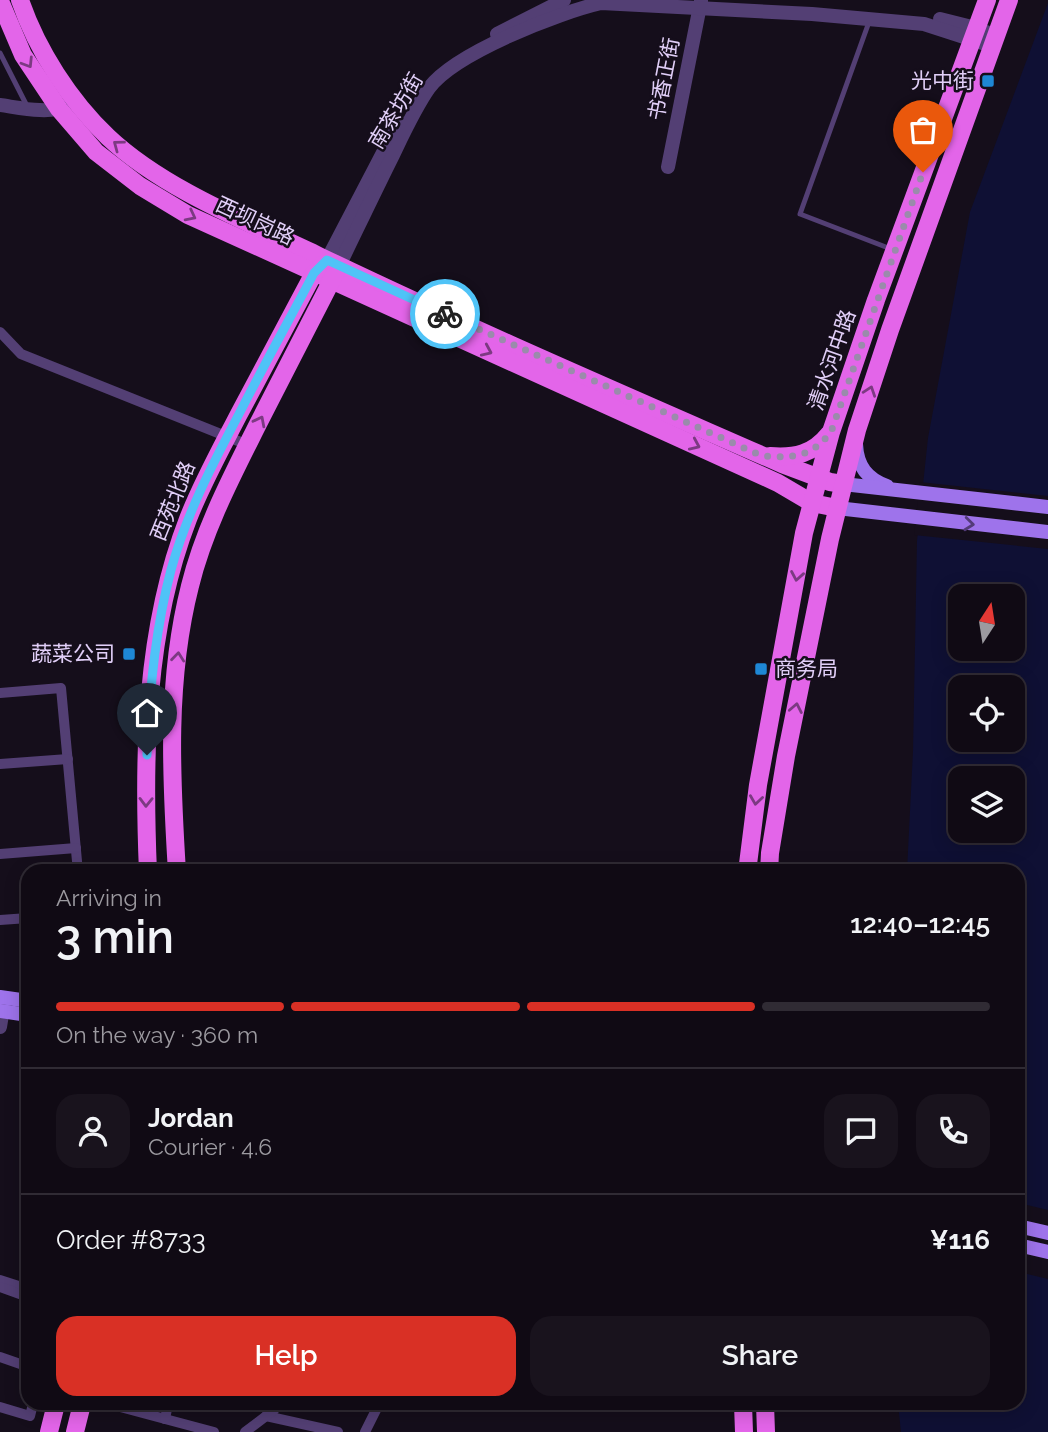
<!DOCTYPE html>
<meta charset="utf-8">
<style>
:root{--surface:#100a14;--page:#19131d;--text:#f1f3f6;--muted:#9c9aa0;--line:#302b34;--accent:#d93025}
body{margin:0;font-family:Raleway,"Noto Sans SC",sans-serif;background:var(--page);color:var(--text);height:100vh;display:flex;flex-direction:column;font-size:26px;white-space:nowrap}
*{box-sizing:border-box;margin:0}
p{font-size:23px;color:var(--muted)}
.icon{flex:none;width:38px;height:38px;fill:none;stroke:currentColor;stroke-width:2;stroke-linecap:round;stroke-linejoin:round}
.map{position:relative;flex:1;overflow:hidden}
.panel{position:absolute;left:21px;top:864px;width:1004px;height:546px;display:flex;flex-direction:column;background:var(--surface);border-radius:21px;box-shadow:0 4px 18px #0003,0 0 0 2px var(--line)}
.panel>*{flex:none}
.needle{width:46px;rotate:12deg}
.fabs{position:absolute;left:948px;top:584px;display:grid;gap:14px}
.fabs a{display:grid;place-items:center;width:77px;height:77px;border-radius:14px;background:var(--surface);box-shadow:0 4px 18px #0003,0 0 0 2px var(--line);font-size:35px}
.pin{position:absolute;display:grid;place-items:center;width:60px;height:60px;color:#fff;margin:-72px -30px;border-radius:50% 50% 50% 0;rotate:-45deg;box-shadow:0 0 7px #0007}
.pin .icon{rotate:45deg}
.courier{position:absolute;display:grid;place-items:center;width:70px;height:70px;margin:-35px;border:5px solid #4fc3f7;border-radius:50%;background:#fff;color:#222;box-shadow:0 2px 9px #0007}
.head em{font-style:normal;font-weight:600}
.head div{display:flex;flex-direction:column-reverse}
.head{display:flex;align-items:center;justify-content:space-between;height:119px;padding:0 35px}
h1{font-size:46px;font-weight:600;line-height:52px}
.bar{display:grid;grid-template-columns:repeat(4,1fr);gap:10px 7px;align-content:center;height:84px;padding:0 35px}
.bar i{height:9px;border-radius:5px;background:var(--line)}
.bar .on{background:var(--accent)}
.bar p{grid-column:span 4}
.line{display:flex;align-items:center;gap:18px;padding:0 35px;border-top:2px solid var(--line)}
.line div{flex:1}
.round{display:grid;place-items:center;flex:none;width:74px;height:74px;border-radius:21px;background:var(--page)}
.cta{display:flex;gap:14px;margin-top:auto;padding:14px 35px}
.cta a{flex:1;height:80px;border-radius:21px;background:var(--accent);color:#fff;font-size:28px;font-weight:600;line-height:80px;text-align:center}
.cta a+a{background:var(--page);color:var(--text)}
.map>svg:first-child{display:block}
.water{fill:#0f1034;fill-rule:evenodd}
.pier{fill:#150e1b}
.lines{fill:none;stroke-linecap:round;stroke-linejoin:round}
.service{stroke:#533f74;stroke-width:5}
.minor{stroke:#533f74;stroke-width:10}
.tertiary{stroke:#533f74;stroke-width:14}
.secondary{stroke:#9e73eb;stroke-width:14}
.primary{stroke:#e365e9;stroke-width:18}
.oneway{stroke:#7c3a82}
.oneway2{stroke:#533b79}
.done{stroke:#9a8bab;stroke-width:7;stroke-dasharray:0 12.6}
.route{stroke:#4fc3f7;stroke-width:9}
.poi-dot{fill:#1e87d5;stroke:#150e1b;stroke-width:2.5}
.labels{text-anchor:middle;stroke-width:5;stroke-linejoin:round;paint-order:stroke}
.street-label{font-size:21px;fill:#e1cff8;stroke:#150e1b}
.poi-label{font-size:21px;fill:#e1cff8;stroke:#150e1b;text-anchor:end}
</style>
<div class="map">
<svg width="1048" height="1432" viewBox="0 0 1048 1432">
<rect width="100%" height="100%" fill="#150e1b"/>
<!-- water -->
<path class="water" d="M1048,3V1432H901L898,1404H1018V872L907,871L913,751L917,541L928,438L970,212ZM961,597H1013V649H961ZM961,688H1013V740H961ZM961,779H1013V831H961Z"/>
<!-- pier -->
<g class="pier">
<path d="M920,482L1048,496V549L914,535Z"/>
<path d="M1019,1203L1048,1210V1279L1019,1272Z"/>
</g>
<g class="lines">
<!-- service -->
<g class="service">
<path d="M869,22L800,214L891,249"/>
<path d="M0,53L27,106"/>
</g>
<!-- minor -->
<g class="minor">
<path d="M0,332L21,354L248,445"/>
<path d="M0,693L61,688L78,872"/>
<path d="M0,764L68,759"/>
<path d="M0,854L76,848"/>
<path d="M0,920L28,918"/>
<path d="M0,1280L28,1289"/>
<path d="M0,1287L28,1297"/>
<path d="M0,1357L26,1366L28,1364"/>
<path d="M109,1404L214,1432"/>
<path d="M0,1407L30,1416L33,1404"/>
<path d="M266,1416L338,1432"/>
<path d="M165,1419L168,1404"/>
<path d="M245,1432L274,1410L279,1404"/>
<path d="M365,1432L379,1404"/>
</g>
<!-- tertiary -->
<g class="tertiary">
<path d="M940,19L976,28L996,36"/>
<path d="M497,34L564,0"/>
<path d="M0,105C16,107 51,115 64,106"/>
<path d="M668,167L701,1"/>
<path d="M327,260L399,122"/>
<path d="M339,266C357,229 375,191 393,155C404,132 415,108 429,88C455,53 558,13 601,3L812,14L924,24L992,46"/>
<path d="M0,1027L4,1002"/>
</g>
<!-- secondary -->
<g class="secondary">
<path d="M856,444C857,466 867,479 887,486"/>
<path d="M843,484L1048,507"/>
<path d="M837,508L1048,532"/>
<path d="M0,997L28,1001"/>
<path d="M0,1011L28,1015"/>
<path d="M1018,1226L1048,1233"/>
<path d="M1018,1245L1048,1252"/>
</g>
<!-- primary -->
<g class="primary">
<path d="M20,0C37,50 70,101 108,137C163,189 250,223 319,256C471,329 627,396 782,464L830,482L843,484"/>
<path d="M0,1L23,55L59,109L96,152L140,186L188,215L778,483L812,503L837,508"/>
<path d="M770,456C795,458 813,454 829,434"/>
<path d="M148,872C143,755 145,630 188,519C202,483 221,449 239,414C264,367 289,320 314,273L322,265"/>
<path d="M177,872C171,776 166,680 190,586C204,529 232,476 258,424C284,374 310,323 336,272"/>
<path d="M747,872L758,785L804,533L831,432L876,300L987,0"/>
<path d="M769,872L770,853L786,756L830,539L857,430L890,330L1009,0"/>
<path d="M743,1404L744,1432"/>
<path d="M765,1404L766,1432"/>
<path d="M49,1432L56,1404"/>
<path d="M75,1432L82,1404"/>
</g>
</g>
<!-- one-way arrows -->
<defs><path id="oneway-chevron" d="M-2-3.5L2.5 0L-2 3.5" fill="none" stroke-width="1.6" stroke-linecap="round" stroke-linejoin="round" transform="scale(1.75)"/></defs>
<g class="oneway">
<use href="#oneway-chevron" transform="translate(28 63) rotate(58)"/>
<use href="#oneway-chevron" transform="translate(118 145) rotate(-143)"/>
<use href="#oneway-chevron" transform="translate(191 216) rotate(27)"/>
<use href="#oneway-chevron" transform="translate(487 351) rotate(24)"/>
<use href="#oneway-chevron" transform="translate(870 391) rotate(-71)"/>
<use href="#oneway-chevron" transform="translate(260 421) rotate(-63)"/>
<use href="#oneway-chevron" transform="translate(695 445) rotate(24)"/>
<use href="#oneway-chevron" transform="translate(797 576) rotate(100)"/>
<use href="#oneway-chevron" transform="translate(178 657) rotate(-84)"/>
<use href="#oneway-chevron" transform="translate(796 708) rotate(-79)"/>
<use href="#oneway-chevron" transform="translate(756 800) rotate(98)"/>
<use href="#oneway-chevron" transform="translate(146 802) rotate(91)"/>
</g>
<use class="oneway2" href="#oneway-chevron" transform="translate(969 524) rotate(6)"/>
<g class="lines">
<!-- done -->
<path class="done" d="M445,314L762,456C794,458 810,458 831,432L923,172"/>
<!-- route -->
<path class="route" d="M147,755C149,693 155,630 171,570C186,515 212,465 239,414C263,367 289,320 314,273L327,260L445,314"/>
</g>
<!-- markers -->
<g class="poi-dot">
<rect x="981" y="74" width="14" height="14" rx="3.5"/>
<rect x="122" y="647" width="14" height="14" rx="3.5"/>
<rect x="754" y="662" width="14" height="14" rx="3.5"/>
</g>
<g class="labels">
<!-- street labels -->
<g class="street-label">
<text transform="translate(664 79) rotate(-79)" y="7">书香正街</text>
<text transform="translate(396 111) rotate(-59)" y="7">南茶坊街</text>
<text transform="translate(255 221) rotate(25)" y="7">西坝岗路</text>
<text transform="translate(832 360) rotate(-71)" y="7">清水河中路</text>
<text transform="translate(173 501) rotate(-68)" y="7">西苑北路</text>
</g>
<!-- poi labels -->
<g class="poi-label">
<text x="974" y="88">光中街</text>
<text x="115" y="661">蔬菜公司</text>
<text x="775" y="676" text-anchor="start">商务局</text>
</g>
</g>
</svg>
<div class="fabs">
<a><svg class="needle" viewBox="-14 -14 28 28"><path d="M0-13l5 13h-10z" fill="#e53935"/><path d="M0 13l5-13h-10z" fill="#9c9aa0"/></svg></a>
<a><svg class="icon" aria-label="locate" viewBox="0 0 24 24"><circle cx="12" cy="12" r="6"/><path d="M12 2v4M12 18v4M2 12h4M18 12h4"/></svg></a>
<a><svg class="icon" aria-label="layers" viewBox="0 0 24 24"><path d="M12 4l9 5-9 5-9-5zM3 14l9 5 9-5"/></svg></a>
</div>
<div class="pin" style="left:923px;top:172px;background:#ea580c"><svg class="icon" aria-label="bag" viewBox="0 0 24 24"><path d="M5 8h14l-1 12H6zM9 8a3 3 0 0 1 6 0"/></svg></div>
<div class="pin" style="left:147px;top:755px;background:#1f2937"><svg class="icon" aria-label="home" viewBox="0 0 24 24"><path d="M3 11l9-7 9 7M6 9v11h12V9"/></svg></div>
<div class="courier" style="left:445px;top:314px"><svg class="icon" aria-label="bike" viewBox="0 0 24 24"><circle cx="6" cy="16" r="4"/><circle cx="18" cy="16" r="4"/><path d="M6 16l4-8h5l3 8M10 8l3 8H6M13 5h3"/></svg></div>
<section class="panel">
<div class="head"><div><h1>3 min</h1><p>Arriving in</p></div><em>12:40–12:45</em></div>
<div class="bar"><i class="on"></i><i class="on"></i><i class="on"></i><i></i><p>On the way · 360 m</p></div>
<div class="line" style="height:126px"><a class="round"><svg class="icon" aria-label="person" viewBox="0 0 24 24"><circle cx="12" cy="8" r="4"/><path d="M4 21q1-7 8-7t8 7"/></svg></a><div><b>Jordan</b><p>Courier · 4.6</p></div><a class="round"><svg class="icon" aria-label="chat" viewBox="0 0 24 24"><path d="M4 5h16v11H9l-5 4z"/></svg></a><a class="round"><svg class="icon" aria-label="phone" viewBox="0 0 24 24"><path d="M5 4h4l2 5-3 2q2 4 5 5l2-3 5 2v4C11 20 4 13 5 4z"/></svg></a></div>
<div class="line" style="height:91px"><div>Order #8733</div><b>¥116</b></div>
<div class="cta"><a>Help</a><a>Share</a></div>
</section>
</div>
